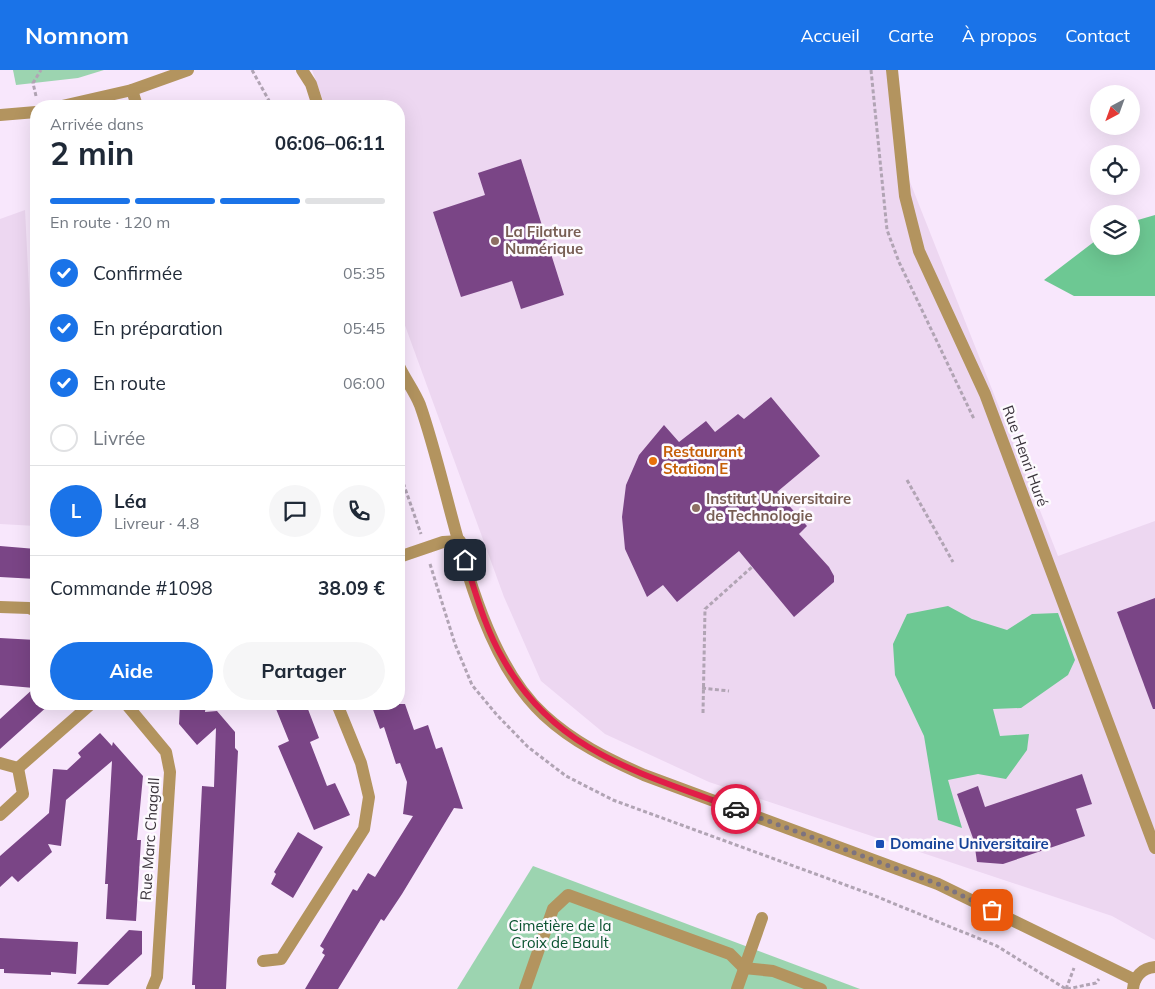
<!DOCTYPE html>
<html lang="fr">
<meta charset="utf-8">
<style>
:root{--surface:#fff;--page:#f6f6f7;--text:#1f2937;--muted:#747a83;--line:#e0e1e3;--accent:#1a73e8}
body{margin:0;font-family:Mulish,sans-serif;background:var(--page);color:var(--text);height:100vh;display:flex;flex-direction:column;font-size:19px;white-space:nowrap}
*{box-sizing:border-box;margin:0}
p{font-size:16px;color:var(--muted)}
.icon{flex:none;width:28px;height:28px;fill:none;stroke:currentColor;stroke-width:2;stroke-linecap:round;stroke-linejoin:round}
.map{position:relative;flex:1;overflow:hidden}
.details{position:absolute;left:30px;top:30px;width:375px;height:610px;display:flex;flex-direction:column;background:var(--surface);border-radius:20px;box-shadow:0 5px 20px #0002}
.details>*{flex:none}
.needle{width:32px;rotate:221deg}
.buttons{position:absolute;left:1090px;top:15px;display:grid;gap:10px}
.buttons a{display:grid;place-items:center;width:50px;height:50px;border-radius:50%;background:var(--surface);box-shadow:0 5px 20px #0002;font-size:25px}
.pin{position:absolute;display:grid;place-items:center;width:42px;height:42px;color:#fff;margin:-21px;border-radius:10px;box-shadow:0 2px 8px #0006}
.courier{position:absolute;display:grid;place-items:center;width:50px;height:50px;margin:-25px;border:4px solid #e11d48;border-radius:50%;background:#fff;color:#222;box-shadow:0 1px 6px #0007}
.head em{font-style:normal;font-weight:700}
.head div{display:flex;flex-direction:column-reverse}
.head{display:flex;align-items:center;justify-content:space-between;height:85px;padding:0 20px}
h1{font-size:32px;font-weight:700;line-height:38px}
.bar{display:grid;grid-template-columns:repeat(4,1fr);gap:8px 5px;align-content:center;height:60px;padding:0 20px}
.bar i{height:6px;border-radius:4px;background:var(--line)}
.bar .on{background:var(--accent)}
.bar p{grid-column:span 4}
.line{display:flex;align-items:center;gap:12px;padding:0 20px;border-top:1px solid var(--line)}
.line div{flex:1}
.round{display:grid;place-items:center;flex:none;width:52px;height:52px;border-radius:26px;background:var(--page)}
ol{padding:0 20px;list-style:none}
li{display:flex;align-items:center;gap:15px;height:55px}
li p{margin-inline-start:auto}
li .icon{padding:5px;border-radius:50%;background:var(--accent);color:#fff;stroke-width:4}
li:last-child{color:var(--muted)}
li i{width:28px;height:28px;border:2px solid var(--line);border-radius:50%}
.cta{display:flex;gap:10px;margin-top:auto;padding:10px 20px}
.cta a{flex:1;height:58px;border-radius:30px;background:var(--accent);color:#fff;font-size:20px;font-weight:700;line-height:58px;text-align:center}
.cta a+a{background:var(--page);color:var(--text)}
header{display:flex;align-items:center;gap:30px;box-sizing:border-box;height:70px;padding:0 25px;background:var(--accent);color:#fff}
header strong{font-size:24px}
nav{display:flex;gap:28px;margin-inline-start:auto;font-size:18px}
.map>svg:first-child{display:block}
.built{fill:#edd7f1}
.green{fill:#9cd4b0}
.forest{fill:#6dc893}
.building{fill:#7a4586}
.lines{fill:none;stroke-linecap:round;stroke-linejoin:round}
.path{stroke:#b1a4b4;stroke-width:3;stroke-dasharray:4 2.5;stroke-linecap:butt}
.minor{stroke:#b3945f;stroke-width:12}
.done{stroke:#7d737f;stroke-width:5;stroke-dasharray:0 9}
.route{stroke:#e11d48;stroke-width:6}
.education-dot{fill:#8d6e63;stroke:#fdfafe;stroke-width:2}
.food-dot{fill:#e8710a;stroke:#fdfafe;stroke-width:2}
.transit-dot{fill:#1a4fb4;stroke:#fdfafe;stroke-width:2}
.labels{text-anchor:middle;stroke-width:5;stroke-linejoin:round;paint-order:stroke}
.education-label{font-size:15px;font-weight:bold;fill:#785e54;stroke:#fdfafe;text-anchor:start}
.food-label{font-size:15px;font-weight:bold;fill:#c56008;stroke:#fdfafe;text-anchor:start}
.street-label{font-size:15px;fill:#3b343c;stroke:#fdfafe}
.transit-label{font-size:15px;font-weight:bold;fill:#164399;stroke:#fdfafe;text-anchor:start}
.park-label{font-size:15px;fill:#0a5230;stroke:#fdfafe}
</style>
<header>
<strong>Nomnom</strong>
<nav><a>Accueil</a><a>Carte</a><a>À propos</a><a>Contact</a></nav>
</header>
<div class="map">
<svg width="1155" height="919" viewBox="0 0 1155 919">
<rect width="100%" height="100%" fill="#f8e7fc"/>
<!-- built -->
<g class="built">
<path d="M312,0H892L893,69L1058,486L1155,451V870L1112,846L709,712L605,664L541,611L504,527L399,239V36H325Z"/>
<path d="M25,140L36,358V456L0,454V149Z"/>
</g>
<!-- green -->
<g class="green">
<path d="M13,0H104L78,8L16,15Z"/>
<path d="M533,796L860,919H457Z"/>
</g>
<!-- forest -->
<g class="forest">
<path d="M1155,145V226H1074L1044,210L1099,168V176H1131V152Z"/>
<path d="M948,536L972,549L1007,560L1032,544L1058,543L1075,590L1068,605L1021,638L993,639L1000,666L1029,664L1027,680L1006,709L978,704L948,710L962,758L938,750L924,666L895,605L893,574L907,544Z"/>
</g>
<!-- building -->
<g class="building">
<path d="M521,89L564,225L521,239L512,211L461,227L433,142L485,125L478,103Z"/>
<path d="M771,327L820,386L777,422L807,456L799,464L829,497L834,506V512L794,547L739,481L677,532L663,515L647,527L625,479L622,447L626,415L639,385L664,355L679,372L706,351L715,362L738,344L744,349Z"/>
<path d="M0,476L36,479V509L0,507Z"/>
<path d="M1155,528V639H1153L1117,542Z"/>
<path d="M0,568L36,570V634H50L0,679V649L34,618L0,615Z"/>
<path d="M180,634H206L205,642L217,641L235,662V678L238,681L226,919H195V915H192L202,716L214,717L216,658L197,675L179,654Z"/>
<path d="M274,634H306L319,668L310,672L327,716L335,713L350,745L314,760L278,676L289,671Z"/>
<path d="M371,634H405L414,660L428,655L436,679L442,677L463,739L454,738L402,824L384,851L381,849L338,919H305L325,885L322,883L324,879L320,876L353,819L357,821L368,803L375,807L413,746L403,744L407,712L400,693L396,694L384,657L380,659Z"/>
<path d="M100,663L112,676L113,672L143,706L137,770H141L136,851L106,849L108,814H105L112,691L66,730L61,776L48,774L52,782L18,812L12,806L0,817V786L49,743L53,699L67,700L81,687L78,683Z"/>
<path d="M1082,704L1092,734L1076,739L1085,766L1003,794L977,792L974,771L957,724L978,716L985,737Z"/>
<path d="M298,762L323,777L293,828L271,814L276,804L274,802Z"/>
<path d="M129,860L142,861V884L108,915L77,914Z"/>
<path d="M0,868L78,872L76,904L51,902V905L4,903V899H0Z"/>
</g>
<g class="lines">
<!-- path -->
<g class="path">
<path d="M252,0L272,36"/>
<path d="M871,0L887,160L899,192L974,349"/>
<path d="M36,26L33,13L41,0"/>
<path d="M399,401L421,464"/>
<path d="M907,410L953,492"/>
<path d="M430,494L455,574L472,615L497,645L528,677L566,706L613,730L873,825L997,876L1066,919"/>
<path d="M702,618L729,621"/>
<path d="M703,643L705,539L752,497"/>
<path d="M1066,919L1074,898"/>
<path d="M1067,919L1096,913L1099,909"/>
</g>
<!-- minor -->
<g class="minor">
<path d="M302,0L311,14L318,36"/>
<path d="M892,0L905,126L919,181L985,324L1155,778"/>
<path d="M132,20L137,36"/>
<path d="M62,36L132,20L188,0"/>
<path d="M0,45L36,42"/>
<path d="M399,296C405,309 415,322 420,335C453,428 470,577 544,645C573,672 608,689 644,705L938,814L1135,910"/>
<path d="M399,487L443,472L460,471"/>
<path d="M0,537L29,538L36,541"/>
<path d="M126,634L166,682L170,702L157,907L152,919"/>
<path d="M0,693L18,698"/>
<path d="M18,698L91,634"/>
<path d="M0,745L23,724L18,698"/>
<path d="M263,891L281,889L364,759L369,727L361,693L337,634"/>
<path d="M525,919L553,839L568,825L730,884L744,898L773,901L821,919"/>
<path d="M737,919L762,848"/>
<path d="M1133,919C1134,907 1142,898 1155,897"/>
</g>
</g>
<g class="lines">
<!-- done -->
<path class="done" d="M736,739L938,814L992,840"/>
<!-- route -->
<path class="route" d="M465,490C476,524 485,558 503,589C555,683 642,703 736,739"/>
</g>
<!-- markers -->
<g class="education-dot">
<circle cx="495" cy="171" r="5"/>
<circle cx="696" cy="438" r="5"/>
</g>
<circle class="food-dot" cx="653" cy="391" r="5"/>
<rect class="transit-dot" x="875" y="769" width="10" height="10" rx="2.5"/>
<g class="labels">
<!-- education labels -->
<g class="education-label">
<text x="505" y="167">La Filature<tspan x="505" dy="17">Numérique</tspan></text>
<text x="706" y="434">Institut Universitaire<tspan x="706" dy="17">de Technologie</tspan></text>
</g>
<!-- food labels -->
<g class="food-label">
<text x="663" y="387">Restaurant<tspan x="663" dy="17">Station E</tspan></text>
</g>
<!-- street labels -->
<g class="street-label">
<text transform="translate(1025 386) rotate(70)" y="5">Rue Henri Huré</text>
<text transform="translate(150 769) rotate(-86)" y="5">Rue Marc Chagall</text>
</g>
<!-- transit labels -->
<g class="transit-label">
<text x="890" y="779">Domaine Universitaire</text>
</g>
<!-- park labels -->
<g class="park-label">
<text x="560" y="861">Cimetière de la<tspan x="560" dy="17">Croix de Bault</tspan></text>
</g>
</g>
</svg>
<div class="buttons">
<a><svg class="needle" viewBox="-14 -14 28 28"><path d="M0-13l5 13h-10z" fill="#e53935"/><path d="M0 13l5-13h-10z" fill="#747a83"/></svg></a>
<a><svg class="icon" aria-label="locate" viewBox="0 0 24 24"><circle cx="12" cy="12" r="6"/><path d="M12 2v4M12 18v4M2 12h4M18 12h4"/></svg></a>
<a><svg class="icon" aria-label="layers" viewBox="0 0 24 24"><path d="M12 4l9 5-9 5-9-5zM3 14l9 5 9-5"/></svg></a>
</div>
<div class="pin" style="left:992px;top:840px;background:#ea580c"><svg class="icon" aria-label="bag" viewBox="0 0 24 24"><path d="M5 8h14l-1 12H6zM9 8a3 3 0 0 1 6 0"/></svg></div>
<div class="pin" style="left:465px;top:490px;background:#1f2937"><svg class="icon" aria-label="home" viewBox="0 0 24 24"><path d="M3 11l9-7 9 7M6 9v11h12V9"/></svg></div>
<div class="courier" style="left:736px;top:739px"><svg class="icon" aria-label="car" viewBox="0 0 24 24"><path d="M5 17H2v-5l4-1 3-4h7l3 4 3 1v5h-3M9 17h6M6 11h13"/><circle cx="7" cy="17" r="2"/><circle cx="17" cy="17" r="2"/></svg></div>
<section class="details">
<div class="head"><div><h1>2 min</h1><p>Arrivée dans</p></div><em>06:06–06:11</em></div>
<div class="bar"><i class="on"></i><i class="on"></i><i class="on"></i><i></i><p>En route · 120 m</p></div>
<ol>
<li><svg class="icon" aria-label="check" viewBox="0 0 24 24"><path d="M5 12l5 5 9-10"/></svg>Confirmée<p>05:35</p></li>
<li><svg class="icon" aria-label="check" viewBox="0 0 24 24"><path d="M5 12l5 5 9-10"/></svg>En préparation<p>05:45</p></li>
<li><svg class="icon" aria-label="check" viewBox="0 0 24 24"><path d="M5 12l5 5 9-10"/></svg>En route<p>06:00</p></li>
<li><i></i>Livrée</li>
</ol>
<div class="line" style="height:90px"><b class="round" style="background:var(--accent);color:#fff">L</b><div><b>Léa</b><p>Livreur · 4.8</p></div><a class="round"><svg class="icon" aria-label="chat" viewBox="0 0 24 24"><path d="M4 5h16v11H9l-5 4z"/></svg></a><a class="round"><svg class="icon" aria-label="phone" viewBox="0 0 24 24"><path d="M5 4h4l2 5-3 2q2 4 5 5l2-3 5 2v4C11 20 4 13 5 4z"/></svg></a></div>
<div class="line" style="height:65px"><div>Commande #1098</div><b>38.09 €</b></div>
<div class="cta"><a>Aide</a><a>Partager</a></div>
</section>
</div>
